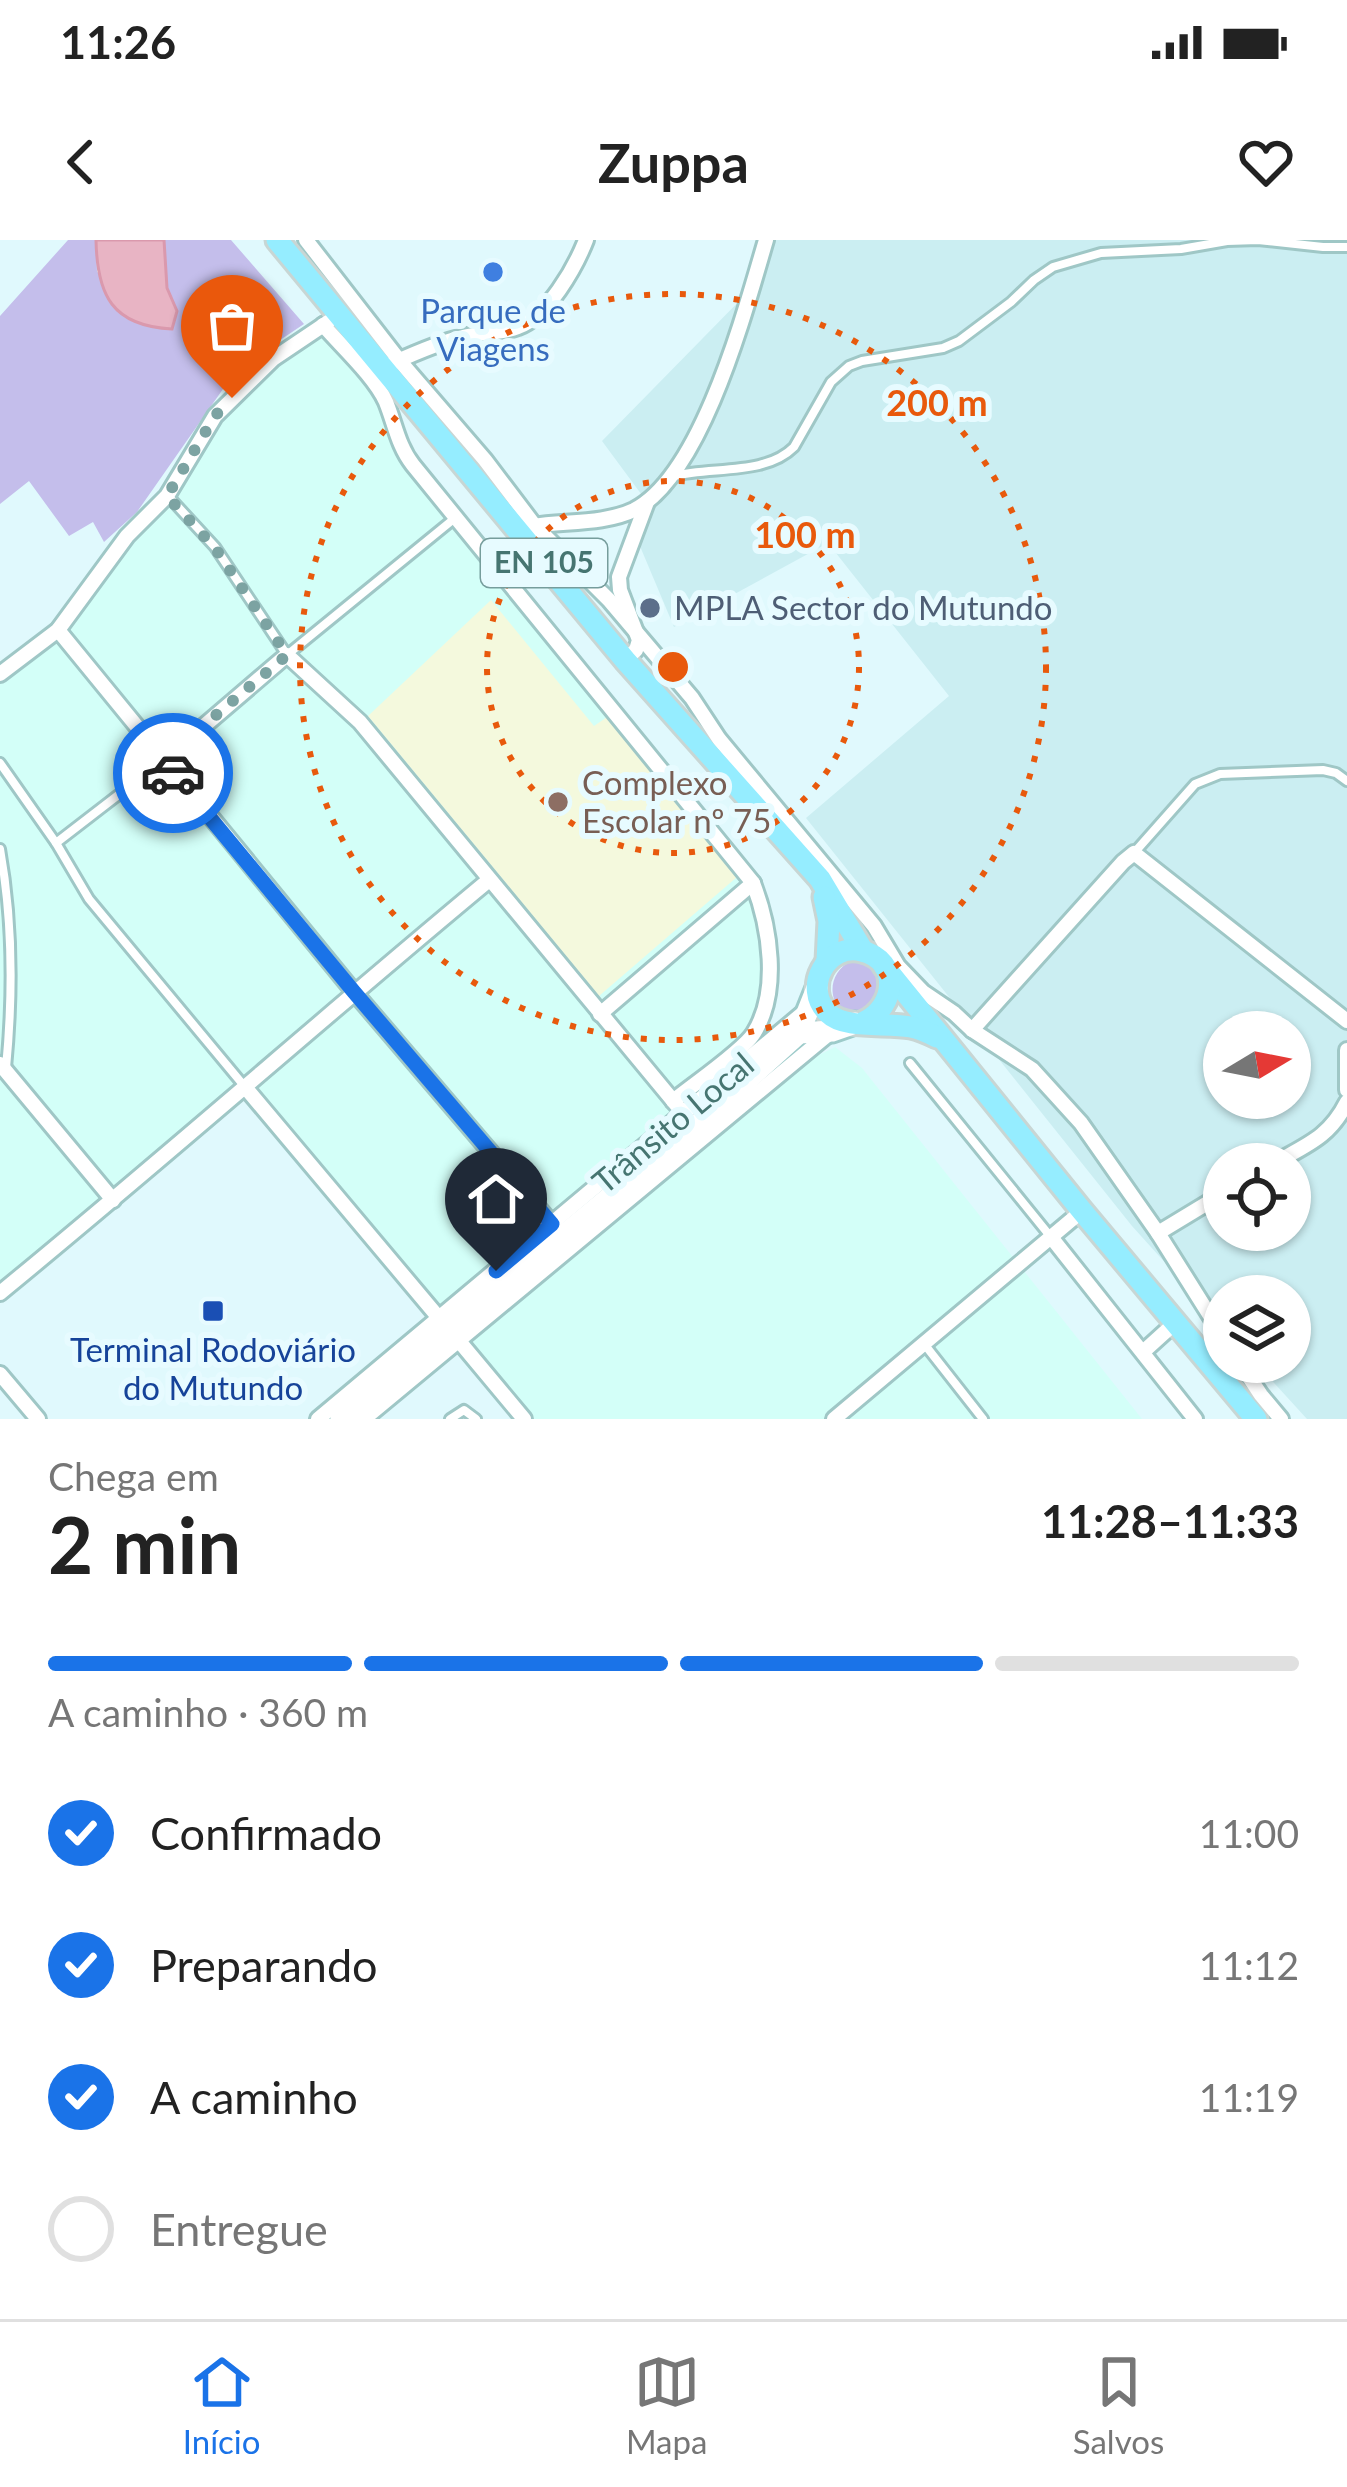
<!DOCTYPE html>
<html lang="pt">
<meta charset="utf-8">
<style>
:root{--surface:#fff;--page:#f2f2f2;--text:#222;--muted:#767676;--line:#e0e0e0;--accent:#1a73e8}
body{margin:0;font-family:Lato,sans-serif;background:var(--page);color:var(--text);height:100vh;display:flex;flex-direction:column;font-size:45px;white-space:nowrap}
*{box-sizing:border-box;margin:0}
p{font-size:39px;color:var(--muted)}
.icon{flex:none;width:66px;height:66px;fill:none;stroke:currentColor;stroke-width:2;stroke-linecap:round;stroke-linejoin:round}
.map{position:relative;height:1179px;overflow:hidden}
.side{display:flex;flex-direction:column;background:var(--surface);flex:1}
.side>*{flex:none}
.needle{width:78px;rotate:80deg}
.buttons{position:absolute;left:1203px;top:771px;display:grid;gap:24px}
.buttons a{display:grid;place-items:center;width:108px;height:108px;border-radius:50%;background:var(--surface);box-shadow:0 3px 9px #0004;font-size:60px}
.pin{position:absolute;display:grid;place-items:center;width:102px;height:102px;color:#fff;margin:-123px -51px;border-radius:50% 50% 50% 0;rotate:-45deg;box-shadow:0 0 12px #0007}
.pin .icon{rotate:45deg}
.courier{position:absolute;display:grid;place-items:center;width:120px;height:120px;margin:-60px;border:9px solid #1a73e8;border-radius:50%;background:#fff;color:#222;box-shadow:0 3px 15px #0007}
.overview em{font-style:normal;font-weight:700}
.overview div{display:flex;flex-direction:column-reverse}
.overview{display:flex;align-items:center;justify-content:space-between;height:204px;padding:0 48px}
h1{font-size:78px;font-weight:700;line-height:90px}
.bar{display:grid;grid-template-columns:repeat(4,1fr);gap:18px 12px;align-content:center;height:144px;padding:0 48px}
.bar i{height:15px;border-radius:9px;background:var(--line)}
.bar .selected{background:var(--accent)}
.bar p{grid-column:span 4}
ol{padding:0 48px;list-style:none}
li{display:flex;align-items:center;gap:36px;height:132px}
li p{margin-inline-start:auto}
li .icon{padding:12px;border-radius:50%;background:var(--accent);color:#fff;stroke-width:4}
li:last-child{color:var(--muted)}
li i{width:66px;height:66px;border:6px solid var(--line);border-radius:50%}
.status{display:flex;justify-content:space-between;align-items:center;height:84px;padding:0 60px;background:var(--surface);direction:ltr}
.status svg{height:33px;fill:currentColor}
header{display:flex;justify-content:space-between;align-items:center;height:156px;padding:0 48px;background:var(--surface);font-size:54px;font-weight:700}
.dock{display:flex;justify-content:space-around;align-items:center;height:168px;border-top:3px solid var(--line);background:var(--surface);font-size:33px;color:var(--muted)}
.dock a{display:grid;justify-items:center;gap:6px}
.dock .selected{color:var(--accent)}
.map>svg:first-child{display:block}
.residential{fill:#cbeef2;fill-rule:evenodd}
.commercial{fill:#d3fff8}
.education{fill:#f4f9dd}
.green{fill:#c4beeb}
.water{fill:#e8b4c4;stroke:#da99ad;stroke-width:3}
.lines{fill:none;stroke-linecap:round;stroke-linejoin:round}
.lane-casing{stroke:#9fc7c6;stroke-width:14}
.street-casing{stroke:#9fc7c6;stroke-width:20}
.secondary-casing{stroke:#9dcbca;stroke-width:27}
.primary-casing{stroke:#c8d6d4;stroke-width:27}
.lane{stroke:#fff;stroke-width:8}
.street{stroke:#fff;stroke-width:14}
.secondary{stroke:#fff;stroke-width:21}
.primary{stroke:#95edff;stroke-width:21}
.done{stroke:#7ca3a2;stroke-width:12;stroke-dasharray:0 21.6}
.route{stroke:#1a73e8;stroke-width:15}
.ring{fill:none;stroke:#e8590c;stroke-width:6;stroke-dasharray:6 12}
.shop-dot{fill:#3f7fe0;stroke:#e7fbff;stroke-width:4.5}
.service-dot{fill:#5c6f8a;stroke:#e7fbff;stroke-width:4.5}
.education-dot{fill:#8d6e63;stroke:#e7fbff;stroke-width:4.5}
.transit-dot{fill:#1a4fb4;stroke:#e7fbff;stroke-width:4.5}
.labels{text-anchor:middle;stroke-width:12;stroke-linejoin:round;paint-order:stroke}
.shield{fill:#e7fbff;stroke:#769d9c;stroke-width:3}
.shield-label{font-size:30px;font-weight:bold;fill:#467571}
.shop-label{font-size:33px;fill:#366cbe;stroke:#e7fbff}
.service-label{font-size:33px;fill:#4e5e75;stroke:#e7fbff;text-anchor:start}
.education-label{font-size:33px;fill:#785e54;stroke:#e7fbff;text-anchor:start}
.street-label{font-size:33px;fill:#467571;stroke:#e7fbff}
.transit-label{font-size:33px;fill:#164399;stroke:#e7fbff}
.centre{fill:#e8590c;stroke:#e7fbff;stroke-width:6}
.ring-label{font-size:36px;text-anchor:middle;font-weight:bold;fill:#e8590c;stroke:#e7fbff;stroke-width:12;stroke-linejoin:round;paint-order:stroke}
</style>
<div class="status"><b>11:26</b><svg viewBox="0 0 49 12"><path d="M0 12V9h3v3zM5 12V6h3v6zM10 12V3h3v9zM15 12V0h3v12zM26 1h20v11H26zM47 4h2v5h-2z"/></svg></div>
<header><svg class="icon" aria-label="back" viewBox="0 0 24 24"><path d="M15 5l-7 7 7 7"/></svg>Zuppa<svg class="icon" aria-label="heart" viewBox="0 0 24 24"><path d="M12 20l-8-8c-3-5 5-10 8-4 3-6 11-1 8 4z"/></svg></header>
<div class="map">
<svg width="1347" height="1179" viewBox="0 0 1347 1179">
<rect width="100%" height="100%" fill="#e0f9fd"/>
<!-- residential -->
<path class="residential" d="M766,0H1347V1179H1307L1255,1122H1290V1056H1224V1088L1132,986L806,578L949,456L828,303L674,387L634,292L647,262L602,201L752,48ZM1224,792H1290V858H1224ZM1224,924H1290V990H1224Z"/>
<!-- commercial -->
<g class="commercial">
<path d="M323,85L378,149L399,203L744,629L770,728L753,797L674,861L684,874L439,1078L245,848L0,1052V434L58,390L145,276L215,176Z"/>
<path d="M835,807L862,828L1142,1179H524L459,1101L811,819Z"/>
</g>
<!-- education -->
<path class="education" d="M491,360L594,486L610,475L737,637L599,756L368,476Z"/>
<!-- green -->
<g class="green">
<path d="M68,0H96L97,32L177,71L167,48L164,0H231L304,84L237,129L137,272L104,302L93,282L69,296L29,241L0,264V76Z"/>
<path d="M853,720H862L878,729L880,762C874,765 869,770 862,772C831,782 819,735 853,720Z"/>
</g>
<!-- water -->
<path class="water" d="M96,0H164L167,48L177,71L172,89C112,86 97,55 96,0Z"/>
<g class="lines">
<defs>
<g id="lane">
<path d="M674,236C711,226 765,236 794,207L831,142L849,126L862,121L943,108L959,101L1011,62L1034,40L1053,27L1101,13L1181,9L1227,1L1258,0L1323,7H1347"/>
<path d="M169,257L215,307L287,415L455,278"/>
<path d="M0,523L56,603L89,659L245,847"/>
<path d="M56,603L161,522"/>
<path d="M0,609C13,681 13,755 6,828"/>
<path d="M1134,613L1195,544L1220,534L1323,530L1336,533L1347,541"/>
<path d="M910,823L1050,996"/>
<path d="M925,1105L983,1179"/>
<path d="M450,1179L464,1170L476,1179"/>
</g>
<g id="street">
<path d="M306,0L399,120L485,220L535,286L609,360L692,458L719,499L874,686L898,726L923,752L954,773L972,790L1032,829L1081,883L1158,993L1224,1098"/>
<path d="M323,85C342,107 375,137 386,162C395,184 398,206 413,225L753,643C770,687 780,751 754,793C744,810 691,846 673,861"/>
<path d="M393,123C415,113 440,102 463,97C481,92 501,94 518,87C548,76 575,28 586,0"/>
<path d="M533,286C565,281 605,284 634,270C702,235 745,71 766,0"/>
<path d="M58,390L354,752L552,984"/>
<path d="M625,420L636,410L639,400L620,350L619,337L647,262"/>
<path d="M0,434L58,390L127,296L167,256L215,176L273,119L328,82"/>
<path d="M163,521L287,415L360,482L684,874"/>
<path d="M600,774L753,643"/>
<path d="M972,790L1123,622L1134,613L1347,781"/>
<path d="M1347,810V850"/>
<path d="M0,824L113,960"/>
<path d="M245,847L439,1078"/>
<path d="M1273,924C1306,905 1329,898 1347,862"/>
<path d="M1158,993L1224,953"/>
<path d="M1051,997L1195,1179"/>
<path d="M0,1053C165,918 325,776 489,640"/>
<path d="M459,1101L524,1179"/>
<path d="M1143,1112L1175,1083"/>
<path d="M1239,1122L1261,1155L1281,1179"/>
<path d="M0,1134L38,1179"/>
<path d="M318,1179L803,773"/>
<path d="M364,1179L831,792"/>
<path d="M834,1179L1082,971"/>
</g>
<g id="secondary">
<path d="M799,793L832,791L855,783"/>
<path d="M341,1179L695,887L799,793L817,748"/>
</g>
<g id="primary">
<path d="M277,0L625,420L820,639L863,711"/>
<path d="M824,657L829,681L827,721"/>
<path d="M884,726L1082,971L1256,1179"/>
<path d="M864,782C896,767 901,721 862,711C827,702 802,748 828,773C845,790 887,782 911,787C920,789 929,793 937,797"/>
</g>
</defs>
<!-- lane casing -->
<use href="#lane" class="lane-casing"/>
<!-- street casing -->
<use href="#street" class="street-casing"/>
<!-- secondary casing -->
<use href="#secondary" class="secondary-casing"/>
<!-- primary casing -->
<use href="#primary" class="primary-casing"/>
<!-- lane -->
<use href="#lane" class="lane"/>
<!-- street -->
<use href="#street" class="street"/>
<!-- secondary -->
<use href="#secondary" class="secondary"/>
<!-- primary -->
<use href="#primary" class="primary"/>
</g>
<g class="lines">
<!-- done -->
<path class="done" d="M173,533L163,520L287,415L215,308L167,256L215,176L232,158"/>
<!-- route -->
<path class="route" d="M173,533L354,752L552,984L496,1031"/>
</g>
<!-- distance rings -->
<g class="ring">
<circle cx="673" cy="427" r="186"/>
<circle cx="673" cy="427" r="373"/>
</g>
<!-- markers -->
<circle class="shop-dot" cx="493" cy="32" r="12"/>
<circle class="service-dot" cx="650" cy="368" r="12"/>
<circle class="education-dot" cx="558" cy="562" r="12"/>
<rect class="transit-dot" x="201" y="1059" width="24" height="24" rx="6"/>
<g class="labels">
<!-- shield labels -->
<rect class="shield" x="481" y="299" width="126" height="48" rx="9"/>
<g class="shield-label">
<text x="544" y="333">EN 105</text>
</g>
<!-- shop labels -->
<g class="shop-label">
<text x="493" y="83">Parque de<tspan x="493" dy="38">Viagens</tspan></text>
</g>
<!-- service labels -->
<g class="service-label">
<text x="674" y="380">MPLA Sector do Mutundo</text>
</g>
<!-- education labels -->
<g class="education-label">
<text x="582" y="555">Complexo<tspan x="582" dy="38">Escolar nº 75</tspan></text>
</g>
<!-- street labels -->
<g class="street-label">
<text transform="translate(673 883) rotate(-40)" y="12">Trânsito Local</text>
</g>
<!-- transit labels -->
<g class="transit-label">
<text x="213" y="1122">Terminal Rodoviário<tspan x="213" dy="38">do Mutundo</tspan></text>
</g>
</g>
<circle cx="673" cy="427" r="18" class="centre"/>
<g class="ring-label">
<text x="937" y="176">200 m</text>
<text x="805" y="308">100 m</text>
</g>
</svg>
<div class="buttons">
<a><svg class="needle" viewBox="-14 -14 28 28"><path d="M0-13l5 13h-10z" fill="#e53935"/><path d="M0 13l5-13h-10z" fill="#767676"/></svg></a>
<a><svg class="icon" aria-label="locate" viewBox="0 0 24 24"><circle cx="12" cy="12" r="6"/><path d="M12 2v4M12 18v4M2 12h4M18 12h4"/></svg></a>
<a><svg class="icon" aria-label="layers" viewBox="0 0 24 24"><path d="M12 4l9 5-9 5-9-5zM3 14l9 5 9-5"/></svg></a>
</div>
<div class="pin" style="left:232px;top:158px;background:#ea580c"><svg class="icon" aria-label="bag" viewBox="0 0 24 24"><path d="M5 8h14l-1 12H6zM9 8a3 3 0 0 1 6 0"/></svg></div>
<div class="pin" style="left:496px;top:1031px;background:#1f2937"><svg class="icon" aria-label="home" viewBox="0 0 24 24"><path d="M3 11l9-7 9 7M6 9v11h12V9"/></svg></div>
<div class="courier" style="left:173px;top:533px"><svg class="icon" aria-label="car" viewBox="0 0 24 24"><path d="M5 17H2v-5l4-1 3-4h7l3 4 3 1v5h-3M9 17h6M6 11h13"/><circle cx="7" cy="17" r="2"/><circle cx="17" cy="17" r="2"/></svg></div>
</div>
<section class="side">
<div class="overview"><div><h1>2 min</h1><p>Chega em</p></div><em>11:28–11:33</em></div>
<div class="bar"><i class="selected"></i><i class="selected"></i><i class="selected"></i><i></i><p>A caminho · 360 m</p></div>
<ol>
<li><svg class="icon" aria-label="check" viewBox="0 0 24 24"><path d="M5 12l5 5 9-10"/></svg>Confirmado<p>11:00</p></li>
<li><svg class="icon" aria-label="check" viewBox="0 0 24 24"><path d="M5 12l5 5 9-10"/></svg>Preparando<p>11:12</p></li>
<li><svg class="icon" aria-label="check" viewBox="0 0 24 24"><path d="M5 12l5 5 9-10"/></svg>A caminho<p>11:19</p></li>
<li><i></i>Entregue</li>
</ol>
</section>
<nav class="dock">
<a class="selected"><svg class="icon" aria-label="home" viewBox="0 0 24 24"><path d="M3 11l9-7 9 7M6 9v11h12V9"/></svg>Início</a>
<a><svg class="icon" aria-label="map" viewBox="0 0 24 24"><path d="M3 6l6-2 6 2 6-2v14l-6 2-6-2-6 2zM9 4v14M15 6v14"/></svg>Mapa</a>
<a><svg class="icon" aria-label="saved" viewBox="0 0 24 24"><path d="M7 4h10v16l-5-4-5 4z"/></svg>Salvos</a>
</nav>
